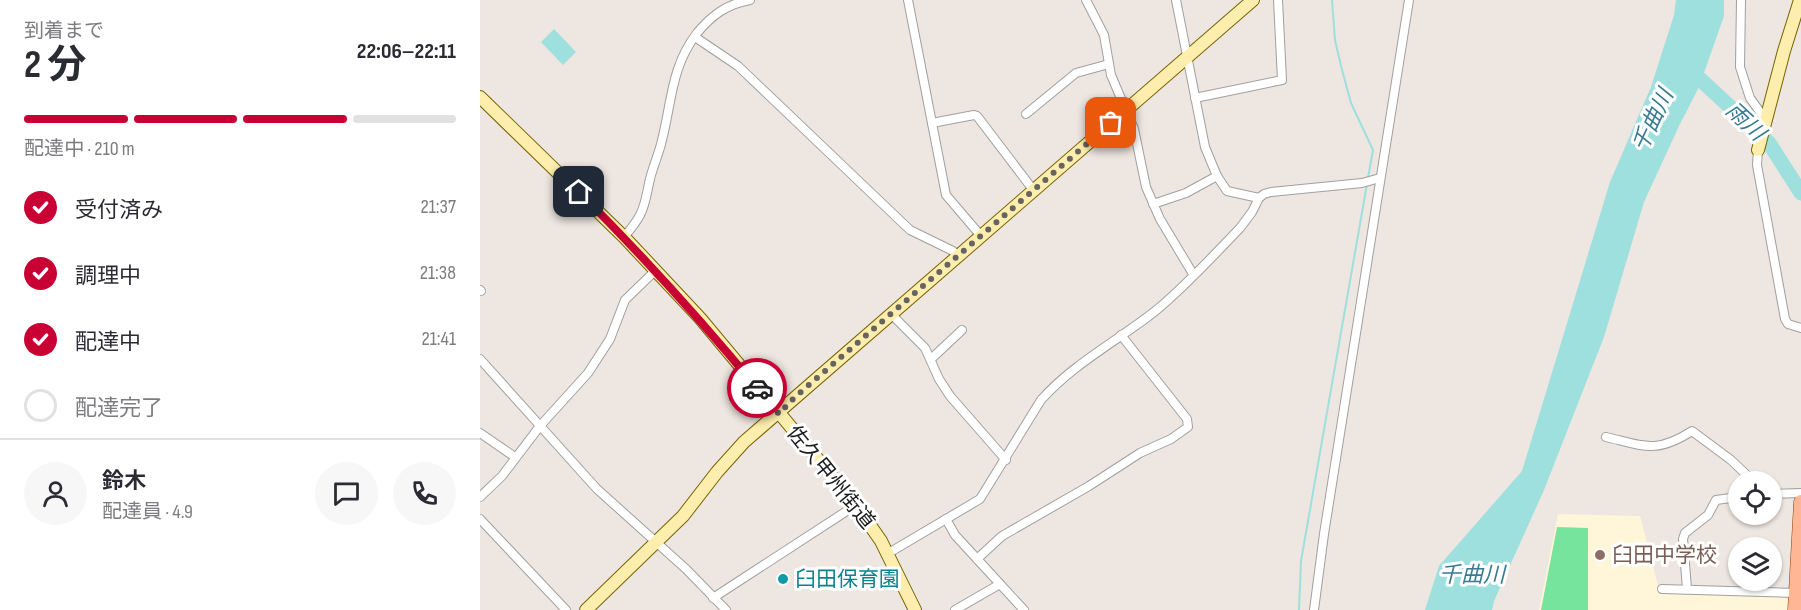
<!DOCTYPE html>
<html lang="ja">
<meta charset="utf-8">
<style>
:root{--surface:#fff;--page:#f7f7f7;--text:#2b2b33;--muted:#7c7c81;--line:#e1e1e2;--accent:#c80033}
body{margin:0;font-family:"Sofia Sans Condensed","Noto Sans JP",sans-serif;background:var(--page);color:var(--text);height:100vh;display:flex;flex-direction:column;font-size:22px;white-space:nowrap}
*{box-sizing:border-box;margin:0}
p{font-size:20px;color:var(--muted)}
.icon{flex:none;width:33px;height:33px;fill:none;stroke:currentColor;stroke-width:2;stroke-linecap:round;stroke-linejoin:round}
.map{position:relative;flex:1;overflow:hidden}
.side{display:flex;flex-direction:column;background:var(--surface);width:480px}
.side>*{flex:none}
.tools{position:absolute;left:1248px;top:471px;display:grid;gap:12px}
.tools a{display:grid;place-items:center;width:54px;height:54px;border-radius:50%;background:var(--surface);box-shadow:0 2px 4px #0004;font-size:30px}
.pin{position:absolute;display:grid;place-items:center;width:51px;height:51px;color:#fff;margin:-26px;border-radius:12px;box-shadow:0 3px 9px #0006}
.courier{position:absolute;display:grid;place-items:center;width:60px;height:60px;margin:-30px;border:4px solid #c80033;border-radius:50%;background:#fff;color:#222;box-shadow:0 2px 8px #0007}
.summary em{font-style:normal;font-weight:700}
.summary div{display:flex;flex-direction:column-reverse}
.summary{display:flex;align-items:center;justify-content:space-between;height:102px;padding:0 24px}
h1{font-size:39px;font-weight:700;line-height:45px}
.bar{display:grid;grid-template-columns:repeat(4,1fr);gap:9px 6px;align-content:center;height:72px;padding:0 24px}
.bar i{height:8px;border-radius:4px;background:var(--line)}
.bar .on{background:var(--accent)}
.bar p{grid-column:span 4}
.line{display:flex;align-items:center;gap:15px;padding:0 24px;border-top:2px solid var(--line)}
.line div{flex:1}
.round{display:grid;place-items:center;flex:none;width:63px;height:63px;border-radius:32px;background:var(--page)}
ol{padding:0 24px;list-style:none}
li{display:flex;align-items:center;gap:18px;height:66px}
li p{margin-inline-start:auto}
li .icon{padding:6px;border-radius:50%;background:var(--accent);color:#fff;stroke-width:4}
li:last-child{color:var(--muted)}
li i{width:33px;height:33px;border:3px solid var(--line);border-radius:50%}
main{display:flex;flex:1;min-height:0}
.map>svg:first-child{display:block}
.education{fill:#fff5d9}
.pitch{fill:#77e49e}
.water{fill:#9de0de}
.lines{fill:none;stroke-linecap:round;stroke-linejoin:round}
.stream{stroke:#9de0de;stroke-width:2}
.river{stroke:#9de0de;stroke-width:15}
.street-casing{stroke:#a0a0a0;stroke-width:10}
.secondary-casing{stroke:#766400;stroke-width:14}
.primary-casing{stroke:#943d00;stroke-width:15}
.street{stroke:#fff;stroke-width:8}
.secondary{stroke:#feeeae;stroke-width:12}
.primary{stroke:#ffb695;stroke-width:14}
.done{stroke:#666361;stroke-width:6;stroke-dasharray:0 10.8}
.route{stroke:#c80033;stroke-width:8}
.education-dot{fill:#8d6e63;stroke:#fff;stroke-width:2}
.culture-dot{fill:#0f9aa8;stroke:#fff;stroke-width:2}
.labels{text-anchor:middle;stroke-width:6;stroke-linejoin:round;paint-order:stroke}
.street-label{font-size:21px;fill:#1c1c1c;stroke:#fff}
.education-label{font-size:21px;fill:#785e54;stroke:#fff;text-anchor:start}
.culture-label{font-size:21px;fill:#0d838f;stroke:#fff;text-anchor:start}
.water-label{font-size:22px;font-style:italic;fill:#387b92;stroke:#fff}
</style>
<main>
<section class="side">
<div class="summary"><div><h1>2 分</h1><p>到着まで</p></div><em>22:06–22:11</em></div>
<div class="bar"><i class="on"></i><i class="on"></i><i class="on"></i><i></i><p>配達中 · 210 m</p></div>
<ol>
<li><svg class="icon" aria-label="check" viewBox="0 0 24 24"><path d="M5 12l5 5 9-10"/></svg>受付済み<p>21:37</p></li>
<li><svg class="icon" aria-label="check" viewBox="0 0 24 24"><path d="M5 12l5 5 9-10"/></svg>調理中<p>21:38</p></li>
<li><svg class="icon" aria-label="check" viewBox="0 0 24 24"><path d="M5 12l5 5 9-10"/></svg>配達中<p>21:41</p></li>
<li><i></i>配達完了</li>
</ol>
<div class="line" style="height:108px"><a class="round"><svg class="icon" aria-label="person" viewBox="0 0 24 24"><circle cx="12" cy="8" r="4"/><path d="M4 21q1-7 8-7t8 7"/></svg></a><div><b>鈴木</b><p>配達員 · 4.9</p></div><a class="round"><svg class="icon" aria-label="chat" viewBox="0 0 24 24"><path d="M4 5h16v11H9l-5 4z"/></svg></a><a class="round"><svg class="icon" aria-label="phone" viewBox="0 0 24 24"><path d="M5 4h4l2 5-3 2q2 4 5 5l2-3 5 2v4C11 20 4 13 5 4z"/></svg></a></div>
</section>
<div class="map">
<svg width="1321" height="610" viewBox="0 0 1321 610">
<rect width="100%" height="100%" fill="#eee6e0"/>
<!-- education -->
<path class="education" d="M1078,514L1160,516L1180,593L1302,597L1309,599L1308,610H1059Z"/>
<!-- pitch -->
<path class="pitch" d="M1077,527L1108,528V610H1061Z"/>
<!-- water -->
<g class="water">
<path d="M1196,0H1244V16L1219,87L1199,126L1164,202L1124,337L1064,490L1014,601L1012,610H945L959,566L1042,471L1130,182L1171,87L1194,15Z"/>
<path d="M74,29L96,52L83,65L61,42Z"/>
</g>
<g class="lines">
<!-- stream -->
<g class="stream">
<path d="M852,0L855,40L861,66L871,103L893,150L888,178"/>
<path d="M819,610L821,561L887,184"/>
</g>
<!-- river -->
<path class="river" d="M1207,67L1289,143L1321,193"/>
<defs>
<g id="street">
<path d="M428,0L466,195L501,236"/>
<path d="M606,0L624,35L631,75L654,129L666,187L680,219L713,274"/>
<path d="M696,0L725,147L737,176L747,191L779,198L784,194L791,192L882,183L900,178"/>
<path d="M1261,0L1260,67L1270,98L1285,119"/>
<path d="M215,37L258,66L430,230L473,251L477,256"/>
<path d="M715,98L802,80L798,0"/>
<path d="M546,114L596,73L629,64"/>
<path d="M452,123L494,115L497,116L554,191"/>
<path d="M1278,150L1277,165L1305,319L1308,324L1321,328"/>
<path d="M673,204L706,193L737,176"/>
<path d="M144,237C150,230 156,223 160,215C166,204 167,191 170,179C173,166 179,154 182,140C192,101 191,67 217,33C232,15 247,4 270,0"/>
<path d="M0,290L1,291"/>
<path d="M411,314L445,348L459,379L470,396L526,460"/>
<path d="M0,359L117,489L206,569L246,610"/>
<path d="M451,359L482,330"/>
<path d="M0,433L35,457"/>
<path d="M1126,437C1164,446 1176,454 1212,431L1251,460L1274,482"/>
<path d="M1292,494L1321,493"/>
<path d="M0,497L22,476L60,426L108,373L130,339L145,300L176,270"/>
<path d="M0,519L86,610"/>
<path d="M466,519L475,535L520,584"/>
<path d="M407,554L500,499L561,400C593,364 637,341 674,312C703,289 734,255 760,228L772,212L779,198"/>
<path d="M497,559L522,536L609,486L660,453L691,439L708,427L707,419L641,335"/>
<path d="M1182,589L1317,593"/>
<path d="M1207,589L1203,539L1205,533L1228,515L1236,500L1258,497"/>
<path d="M233,598L376,505"/>
<path d="M475,610L520,584L544,610"/>
<path d="M834,610L844,534L929,0"/>
</g>
<g id="secondary">
<path d="M0,97L144,237L220,318L376,505L401,541L435,610"/>
<path d="M1278,150L1304,51L1320,0"/>
<path d="M106,610L203,516L237,472L264,442L773,0"/>
</g>
<path id="primary" d="M1315,610L1321,502"/>
</defs>
<!-- street casing -->
<use href="#street" class="street-casing"/>
<!-- secondary casing -->
<use href="#secondary" class="secondary-casing"/>
<!-- primary casing -->
<use href="#primary" class="primary-casing"/>
<!-- street -->
<use href="#street" class="street"/>
<!-- secondary -->
<use href="#secondary" class="secondary"/>
<!-- primary -->
<use href="#primary" class="primary"/>
</g>
<g class="lines">
<!-- done -->
<path class="done" d="M277,388L299,414L315,397L631,123"/>
<!-- route -->
<path class="route" d="M99,192C162,255 221,320 277,388"/>
</g>
<!-- markers -->
<circle class="education-dot" cx="1120" cy="555" r="6"/>
<circle class="culture-dot" cx="303" cy="579" r="6"/>
<g class="labels">
<!-- street labels -->
<g class="street-label">
<text transform="translate(351 477) rotate(51)" y="7">佐久甲州街道</text>
</g>
<!-- education labels -->
<g class="education-label">
<text x="1132" y="562">臼田中学校</text>
</g>
<!-- culture labels -->
<g class="culture-label">
<text x="315" y="586">臼田保育園</text>
</g>
<!-- water labels -->
<g class="water-label">
<text transform="translate(1172 120) rotate(-65)" y="8">千曲川</text>
<text transform="translate(1266 121) rotate(43)" y="8">雨川</text>
<text x="992" y="582">千曲川</text>
</g>
</g>
</svg>
<div class="tools">
<a><svg class="icon" aria-label="locate" viewBox="0 0 24 24"><circle cx="12" cy="12" r="6"/><path d="M12 2v4M12 18v4M2 12h4M18 12h4"/></svg></a>
<a><svg class="icon" aria-label="layers" viewBox="0 0 24 24"><path d="M12 4l9 5-9 5-9-5zM3 14l9 5 9-5"/></svg></a>
</div>
<div class="pin" style="left:631px;top:123px;background:#ea580c"><svg class="icon" aria-label="bag" viewBox="0 0 24 24"><path d="M5 8h14l-1 12H6zM9 8a3 3 0 0 1 6 0"/></svg></div>
<div class="pin" style="left:99px;top:192px;background:#1f2937"><svg class="icon" aria-label="home" viewBox="0 0 24 24"><path d="M3 11l9-7 9 7M6 9v11h12V9"/></svg></div>
<div class="courier" style="left:277px;top:388px"><svg class="icon" aria-label="car" viewBox="0 0 24 24"><path d="M5 17H2v-5l4-1 3-4h7l3 4 3 1v5h-3M9 17h6M6 11h13"/><circle cx="7" cy="17" r="2"/><circle cx="17" cy="17" r="2"/></svg></div>
</div>
</main>
